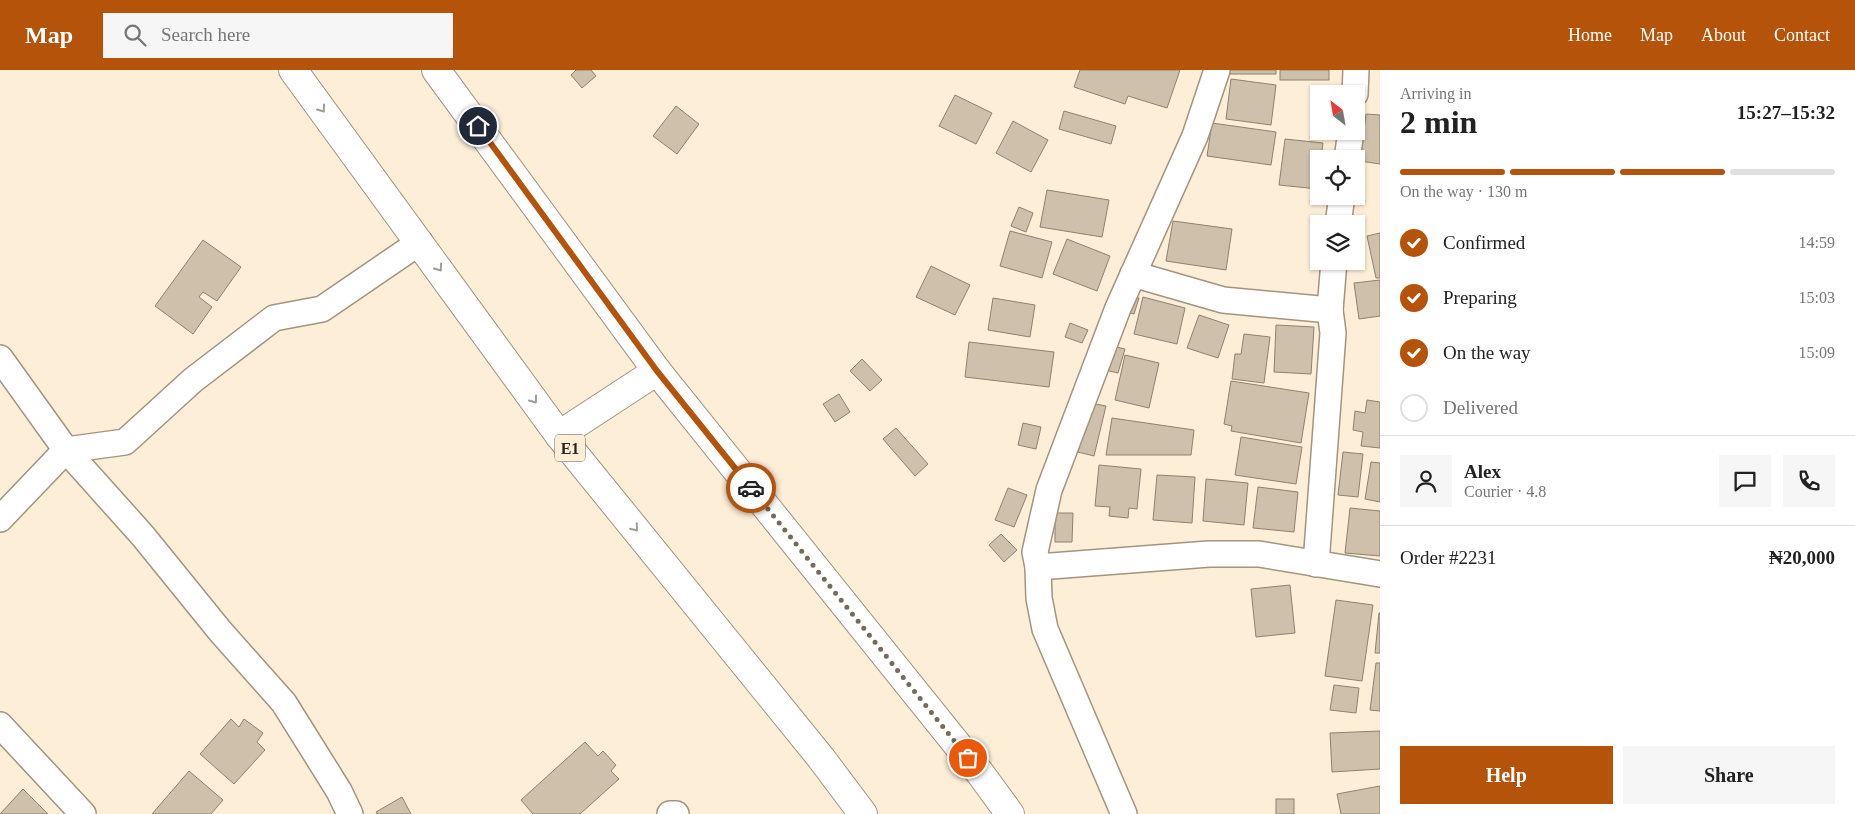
<!DOCTYPE html>
<meta charset="utf-8">
<style>
:root{--surface:#fff;--page:#f6f6f6;--text:#222;--muted:#767676;--line:#e0e0e0;--accent:#b45309}
body{margin:0;font-family:"Times New Roman",serif;background:var(--page);color:var(--text);height:100vh;display:flex;flex-direction:column;font-size:19px;white-space:nowrap}
*{box-sizing:border-box;margin:0}
p{font-size:16px;color:var(--muted)}
.icon{flex:none;width:28px;height:28px;fill:none;stroke:currentColor;stroke-width:2;stroke-linecap:round;stroke-linejoin:round}
.map{position:relative;flex:1;overflow:hidden}
.details{display:flex;flex-direction:column;background:var(--surface);width:475px}
.details>*{flex:none}
.needle{width:32px;rotate:329deg}
.fabs{position:absolute;left:1310px;top:15px;display:grid;gap:10px}
.fabs a{display:grid;place-items:center;width:55px;height:55px;border-radius:0px;background:var(--surface);box-shadow:0 1px 4px #0004;font-size:25px}
.pin{position:absolute;display:grid;place-items:center;width:42px;height:42px;color:#fff;margin:-21px;border:2px solid #fff;border-radius:50%;box-shadow:0 1px 5px #0007}
.courier{position:absolute;display:grid;place-items:center;width:50px;height:50px;margin:-25px;border:4px solid #b45309;border-radius:50%;background:#fff;color:#222;box-shadow:0 1px 6px #0007}
.headline em{font-style:normal;font-weight:700}
.headline div{display:flex;flex-direction:column-reverse}
.headline{display:flex;align-items:center;justify-content:space-between;height:85px;padding:0 20px}
h1{font-size:32px;font-weight:700;line-height:38px}
.bar{display:grid;grid-template-columns:repeat(4,1fr);gap:8px 5px;align-content:center;height:60px;padding:0 20px}
.bar i{height:6px;border-radius:4px;background:var(--line)}
.bar .on{background:var(--accent)}
.bar p{grid-column:span 4}
.line{display:flex;align-items:center;gap:12px;padding:0 20px;border-top:1px solid var(--line)}
.line div{flex:1}
.round{display:grid;place-items:center;flex:none;width:52px;height:52px;border-radius:0px;background:var(--page)}
ol{padding:0 20px;list-style:none}
li{display:flex;align-items:center;gap:15px;height:55px}
li p{margin-inline-start:auto}
li .icon{padding:5px;border-radius:50%;background:var(--accent);color:#fff;stroke-width:4}
li:last-child{color:var(--muted)}
li i{width:28px;height:28px;border:2px solid var(--line);border-radius:50%}
.button{display:flex;gap:10px;margin-top:auto;padding:10px 20px}
.button a{flex:1;height:58px;border-radius:0px;background:var(--accent);color:#fff;font-size:20px;font-weight:700;line-height:58px;text-align:center}
.button a+a{background:var(--page);color:var(--text)}
header{display:flex;align-items:center;gap:30px;box-sizing:border-box;height:70px;padding:0 25px;background:var(--accent);color:#fff}
header strong{font-size:24px}
nav{display:flex;gap:28px;margin-inline-start:auto;font-size:18px}
.search{width:350px;height:45px;background:var(--page);display:flex;align-items:center;gap:12px;box-sizing:border-box;padding:0 18px;border-radius:0px;color:var(--muted);font-size:19px}
main{display:flex;flex:1;min-height:0}
.map>svg:first-child{display:block}
.building{fill:#cfc0ab;stroke:#8e816d}
.lines{fill:none;stroke-linecap:round;stroke-linejoin:round}
.street-casing{stroke:#a2947f;stroke-width:28}
.highway-casing{stroke:#a2947f;stroke-width:30}
.street{stroke:#fff;stroke-width:25}
.highway{stroke:#fff;stroke-width:28}
.oneway{stroke:#9f9d99}
.done{stroke:#746b5e;stroke-width:5;stroke-dasharray:0 9}
.route{stroke:#b45309;stroke-width:6}
.labels{text-anchor:middle;stroke-width:4;stroke-linejoin:round;paint-order:stroke}
.shield{fill:#fdeed8;stroke:#696154;stroke-width:1}
.shield-label{font-size:16px;font-weight:bold;fill:#2a251c}
</style>
<header>
<strong>Map</strong>
<div class="search"><svg class="icon" aria-label="search" viewBox="0 0 24 24"><circle cx="10" cy="10" r="6"/><path d="M15 15l6 6"/></svg>Search here</div>
<nav><a>Home</a><a>Map</a><a>About</a><a>Contact</a></nav>
</header>
<main>
<div class="map">
<svg width="1380" height="744" viewBox="0 0 1380 744">
<rect width="100%" height="100%" fill="#fdeed8"/>
<!-- building -->
<g class="building">
<path d="M576,0H591L596,6L582,18L571,5Z"/>
<path d="M1080,0H1180L1167,38L1128,26L1125,34L1074,17Z"/>
<rect x="1230" y="0" width="46" height="4"/>
<rect x="1280" y="0" width="49" height="10"/>
<path d="M1231,9L1276,15L1271,55L1226,49Z"/>
<path d="M955,25L992,43L976,74L939,56Z"/>
<path d="M676,36L699,54L677,84L653,66Z"/>
<path d="M1064,41L1116,56L1111,74L1059,59Z"/>
<path d="M1366,44L1380,45V94L1360,91Z"/>
<path d="M1013,51L1048,70L1031,102L996,83Z"/>
<path d="M1212,53L1276,62L1271,95L1207,86Z"/>
<path d="M1285,69L1323,73L1321,89H1319L1318,119L1279,115Z"/>
<path d="M1047,120L1109,130L1102,167L1040,157Z"/>
<path d="M1019,137L1033,143L1026,162L1011,156Z"/>
<path d="M1173,151L1232,159L1226,200L1166,191Z"/>
<path d="M1010,161L1052,172L1042,208L1000,196Z"/>
<path d="M1380,163V208H1376L1367,166Z"/>
<path d="M1067,169L1110,186L1097,221L1053,204Z"/>
<path d="M203,170L241,197L217,231L203,222L199,227L212,237L193,264L155,236Z"/>
<path d="M931,196L970,215L955,245L916,227Z"/>
<path d="M1380,210V246L1359,249L1354,213Z"/>
<path d="M1127,225L1139,228L1134,244L1122,241Z"/>
<path d="M1143,227L1185,238L1177,274L1134,264Z"/>
<path d="M993,228L1035,235L1030,267L988,260Z"/>
<path d="M1199,245L1229,255L1218,288L1187,278Z"/>
<path d="M1070,253L1088,260L1082,273L1065,267Z"/>
<path d="M1276,255L1314,257L1311,304L1274,302Z"/>
<path d="M1244,264L1270,267L1264,313L1232,309L1235,284H1241Z"/>
<path d="M969,272L1054,282L1049,317L965,307Z"/>
<path d="M1108,275L1125,279L1118,303L1101,299Z"/>
<path d="M1125,285L1159,293L1149,338L1115,330Z"/>
<path d="M862,289L882,310L870,321L850,301Z"/>
<path d="M1231,311L1309,323L1301,373L1231,361L1232,356L1224,354Z"/>
<path d="M839,324L850,342L835,352L823,334Z"/>
<path d="M1367,330L1380,332V378L1361,376L1363,362L1353,360L1355,341L1365,343Z"/>
<path d="M1090,333L1106,336L1094,386L1078,382Z"/>
<path d="M1112,348L1194,360L1191,385H1106Z"/>
<path d="M1023,353L1041,357L1036,379L1018,375Z"/>
<path d="M896,358L928,394L915,406L883,369Z"/>
<path d="M1241,367L1302,377L1296,414L1235,405Z"/>
<path d="M1343,382L1363,384L1358,427L1338,425Z"/>
<path d="M1371,392L1380,393V432L1365,429Z"/>
<path d="M1099,395L1141,399L1137,439L1129,438L1128,448L1109,446L1110,437L1095,436Z"/>
<path d="M1157,405L1195,407L1192,453L1153,450Z"/>
<path d="M1206,409L1248,413L1244,455L1203,451Z"/>
<path d="M1258,417L1298,422L1294,462L1253,458Z"/>
<path d="M1008,418L1027,425L1014,457L995,450Z"/>
<path d="M1350,438L1380,441V486L1345,483Z"/>
<path d="M1055,443H1073L1072,472H1055Z"/>
<path d="M1001,464L1017,480L1004,492L989,475Z"/>
<path d="M1290,515L1295,563L1256,567L1251,519Z"/>
<path d="M1336,530L1373,535L1362,611L1325,606Z"/>
<path d="M1379,543H1380V583H1375Z"/>
<path d="M1376,593H1380V641L1370,640Z"/>
<path d="M1334,615L1359,618L1356,643L1330,640Z"/>
<path d="M231,649L239,657L244,649L263,663L257,672L265,680L234,714L200,684Z"/>
<path d="M1380,661V699L1332,702L1330,663Z"/>
<path d="M585,672L598,686L603,681L616,695L611,701L619,709L580,744H533L521,730Z"/>
<path d="M189,701L223,730L211,744H152Z"/>
<path d="M1380,716V744H1341L1337,724Z"/>
<path d="M23,719L48,744H0Z"/>
<path d="M402,727L411,744H377L376,742Z"/>
<rect x="1276" y="729" width="18" height="15"/>
</g>
<g class="lines">
<defs>
<g id="street">
<path d="M1355,24L1356,0"/>
<path d="M1347,89L1351,61"/>
<path d="M1338,154L1342,126"/>
<path d="M1133,204L1223,230L1330,240"/>
<path d="M0,288L66,380L143,466L220,561L284,633L339,721L350,744"/>
<path d="M0,449L66,380L125,372L193,310L274,248L322,239L420,172"/>
<path d="M1316,494L1333,263L1330,240L1334,191"/>
<path d="M1038,497L1209,484H1259L1380,504"/>
<path d="M0,655L83,744"/>
<path d="M670,744H676"/>
<path d="M1124,744L1045,559L1039,528L1038,497L1035,482L1049,420L1118,238L1195,66L1217,0"/>
</g>
<g id="highway">
<path d="M293,0L559,365L821,688L863,744"/>
<path d="M436,0L657,301L980,703L1010,744"/>
<path d="M559,365L657,301"/>
</g>
</defs>
<!-- street casing -->
<use href="#street" class="street-casing"/>
<!-- highway casing -->
<use href="#highway" class="highway-casing"/>
<!-- street -->
<use href="#street" class="street"/>
<!-- highway -->
<use href="#highway" class="highway"/>
</g>
<!-- one-way arrows -->
<defs><path id="oneway-chevron" d="M-2-3.5L2.5 0L-2 3.5" fill="none" stroke-width="1.6" stroke-linecap="round" stroke-linejoin="round" transform="scale(1.25)"/></defs>
<g class="oneway">
<use href="#oneway-chevron" transform="translate(322 39) rotate(54)"/>
<use href="#oneway-chevron" transform="translate(439 198) rotate(54)"/>
<use href="#oneway-chevron" transform="translate(534 330) rotate(54)"/>
<use href="#oneway-chevron" transform="translate(635 458) rotate(51)"/>
</g>
<g class="lines">
<!-- done -->
<path class="done" d="M751,418L968,688"/>
<!-- route -->
<path class="route" d="M478,56L657,301L751,418"/>
</g>
<g class="labels">
<!-- shield labels -->
<rect class="shield" x="555" y="364.5" width="30" height="27" rx="4"/>
<g class="shield-label">
<text x="570" y="384">E1</text>
</g>
</g>
</svg>
<div class="fabs">
<a><svg class="needle" viewBox="-14 -14 28 28"><path d="M0-13l5 13h-10z" fill="#e53935"/><path d="M0 13l5-13h-10z" fill="#767676"/></svg></a>
<a><svg class="icon" aria-label="locate" viewBox="0 0 24 24"><circle cx="12" cy="12" r="6"/><path d="M12 2v4M12 18v4M2 12h4M18 12h4"/></svg></a>
<a><svg class="icon" aria-label="layers" viewBox="0 0 24 24"><path d="M12 4l9 5-9 5-9-5zM3 14l9 5 9-5"/></svg></a>
</div>
<div class="pin" style="left:968px;top:688px;background:#ea580c"><svg class="icon" aria-label="bag" viewBox="0 0 24 24"><path d="M5 8h14l-1 12H6zM9 8a3 3 0 0 1 6 0"/></svg></div>
<div class="pin" style="left:478px;top:56px;background:#1f2937"><svg class="icon" aria-label="home" viewBox="0 0 24 24"><path d="M3 11l9-7 9 7M6 9v11h12V9"/></svg></div>
<div class="courier" style="left:751px;top:418px"><svg class="icon" aria-label="car" viewBox="0 0 24 24"><path d="M5 17H2v-5l4-1 3-4h7l3 4 3 1v5h-3M9 17h6M6 11h13"/><circle cx="7" cy="17" r="2"/><circle cx="17" cy="17" r="2"/></svg></div>
</div>
<section class="details">
<div class="headline"><div><h1>2 min</h1><p>Arriving in</p></div><em>15:27–15:32</em></div>
<div class="bar"><i class="on"></i><i class="on"></i><i class="on"></i><i></i><p>On the way · 130 m</p></div>
<ol>
<li><svg class="icon" aria-label="check" viewBox="0 0 24 24"><path d="M5 12l5 5 9-10"/></svg>Confirmed<p>14:59</p></li>
<li><svg class="icon" aria-label="check" viewBox="0 0 24 24"><path d="M5 12l5 5 9-10"/></svg>Preparing<p>15:03</p></li>
<li><svg class="icon" aria-label="check" viewBox="0 0 24 24"><path d="M5 12l5 5 9-10"/></svg>On the way<p>15:09</p></li>
<li><i></i>Delivered</li>
</ol>
<div class="line" style="height:90px"><a class="round"><svg class="icon" aria-label="person" viewBox="0 0 24 24"><circle cx="12" cy="8" r="4"/><path d="M4 21q1-7 8-7t8 7"/></svg></a><div><b>Alex</b><p>Courier · 4.8</p></div><a class="round"><svg class="icon" aria-label="chat" viewBox="0 0 24 24"><path d="M4 5h16v11H9l-5 4z"/></svg></a><a class="round"><svg class="icon" aria-label="phone" viewBox="0 0 24 24"><path d="M5 4h4l2 5-3 2q2 4 5 5l2-3 5 2v4C11 20 4 13 5 4z"/></svg></a></div>
<div class="line" style="height:65px"><div>Order #2231</div><b>₦20,000</b></div>
<div class="button"><a>Help</a><a>Share</a></div>
</section>
</main>
